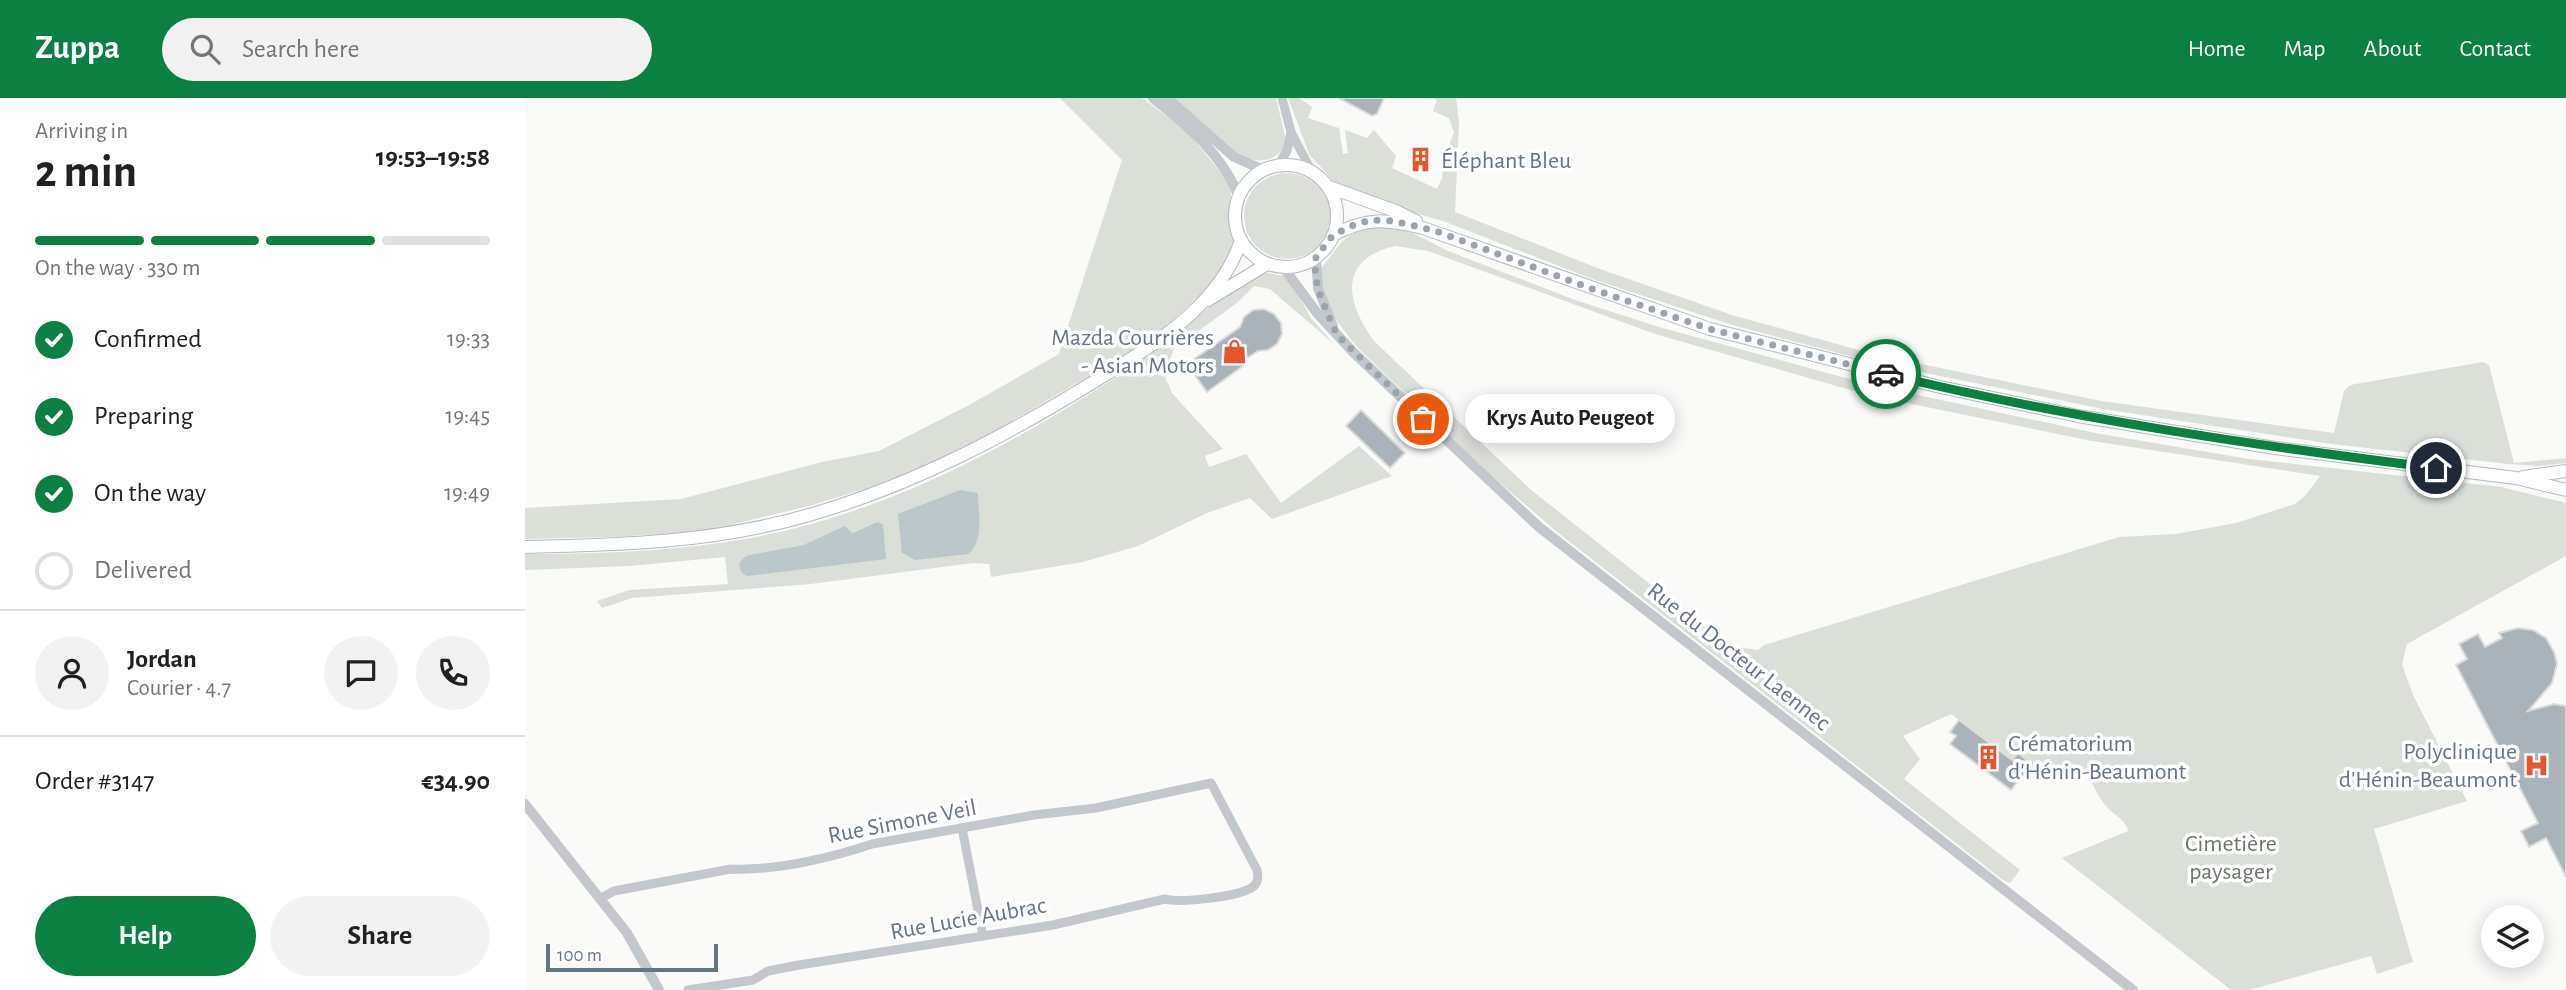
<!DOCTYPE html>
<meta charset="utf-8">
<style>
:root{--surface:#fff;--page:#f2f2f2;--text:#202124;--muted:#757577;--line:#e0e0e0;--accent:#0b8043}
body{margin:0;font-family:"Alegreya Sans",sans-serif;background:var(--page);color:var(--text);height:100vh;display:flex;flex-direction:column;font-size:26px;white-space:nowrap}
*{box-sizing:border-box;margin:0}
p{font-size:23px;color:var(--muted)}
.icon{flex:none;width:38px;height:38px;fill:none;stroke:currentColor;stroke-width:2;stroke-linecap:round;stroke-linejoin:round}
.map{position:relative;flex:1;overflow:hidden}
.sheet{display:flex;flex-direction:column;background:var(--surface);width:525px}
.sheet>*{flex:none}
.controls{position:absolute;left:1956px;top:807px;display:grid;gap:14px}
.controls a{display:grid;place-items:center;width:63px;height:63px;border-radius:50%;background:var(--surface);box-shadow:0 4px 18px #0003;font-size:35px}
.scale{position:absolute;left:21px;bottom:18px;width:172px;box-sizing:border-box;padding-left:7px;border:4px solid #657683;border-top:0;font-size:19px;line-height:24px;white-space:nowrap;color:#657683;-webkit-text-stroke:5px #fff;paint-order:stroke}
.pin{position:absolute;display:grid;place-items:center;width:60px;height:60px;color:#fff;margin:-30px;border:4px solid #fff;border-radius:50%;box-shadow:0 2px 7px #0007}
.courier{position:absolute;display:grid;place-items:center;width:70px;height:70px;margin:-35px;border:5px solid #0b8043;border-radius:50%;background:#fff;color:#222;box-shadow:0 2px 9px #0007}
.bubble{position:absolute;height:49px;border-radius:24px;background:var(--surface);box-shadow:0 4px 18px #0003;font-size:23px;font-weight:700;line-height:49px;text-align:center}
.summary em{font-style:normal;font-weight:700}
.summary div{display:flex;flex-direction:column-reverse}
.summary{display:flex;align-items:center;justify-content:space-between;height:119px;padding:0 35px}
h1{font-size:46px;font-weight:700;line-height:52px}
.bar{display:grid;grid-template-columns:repeat(4,1fr);gap:10px 7px;align-content:center;height:84px;padding:0 35px}
.bar i{height:9px;border-radius:5px;background:var(--line)}
.bar .on{background:var(--accent)}
.bar p{grid-column:span 4}
.line{display:flex;align-items:center;gap:18px;padding:0 35px;border-top:2px solid var(--line)}
.line div{flex:1}
.round{display:grid;place-items:center;flex:none;width:74px;height:74px;border-radius:37px;background:var(--page)}
ol{padding:0 35px;list-style:none}
li{display:flex;align-items:center;gap:21px;height:77px}
li p{margin-inline-start:auto}
li .icon{padding:7px;border-radius:50%;background:var(--accent);color:#fff;stroke-width:4}
li:last-child{color:var(--muted)}
li i{width:38px;height:38px;border:4px solid var(--line);border-radius:50%}
.primary-button{display:flex;gap:14px;margin-top:auto;padding:14px 35px}
.primary-button a{flex:1;height:80px;border-radius:42px;background:var(--accent);color:#fff;font-size:28px;font-weight:700;line-height:80px;text-align:center}
.primary-button a+a{background:var(--page);color:var(--text)}
header{display:flex;align-items:center;gap:42px;box-sizing:border-box;height:98px;padding:0 35px;background:var(--accent);color:#fff}
header strong{font-size:33px}
nav{display:flex;gap:38px;margin-inline-start:auto;font-size:24px}
.search{width:490px;height:63px;background:var(--page);display:flex;align-items:center;gap:18px;box-sizing:border-box;padding:0 24px;border-radius:38px;color:var(--muted);font-size:26px}
main{display:flex;flex:1;min-height:0}
.map>svg:first-child{display:block}
.green{fill:#dadfd7;fill-rule:evenodd}
.water{fill:#bbc7cb}
.building{fill:#aab3b9;stroke:#dcdcda;stroke-width:2}
.lines{fill:none;stroke-linecap:round;stroke-linejoin:round}
.secondary-casing{stroke:#b3babf;stroke-width:14}
.minor{stroke:#c3c8cc;stroke-width:9}
.tertiary{stroke:#c3c8cc;stroke-width:10}
.secondary{stroke:#fff;stroke-width:12}
.done{stroke:#99a4ac;stroke-width:7;stroke-dasharray:0 12.6}
.route{stroke:#0b8043;stroke-width:9}
.labels{text-anchor:middle;stroke-width:7;stroke-linejoin:round;paint-order:stroke}
.poi-label{font-size:24px;fill:#657683;stroke:#fff;text-anchor:start}
.street-label{font-size:24px;fill:#657683;stroke:#fff}
.park-label{font-size:24px;fill:#687a64;stroke:#fff}
</style>
<header>
<strong>Zuppa</strong>
<div class="search"><svg class="icon" aria-label="search" viewBox="0 0 24 24"><circle cx="10" cy="10" r="6"/><path d="M15 15l6 6"/></svg>Search here</div>
<nav><a>Home</a><a>Map</a><a>About</a><a>Contact</a></nav>
</header>
<main>
<section class="sheet">
<div class="summary"><div><h1>2 min</h1><p>Arriving in</p></div><em>19:53–19:58</em></div>
<div class="bar"><i class="on"></i><i class="on"></i><i class="on"></i><i></i><p>On the way · 330 m</p></div>
<ol>
<li><svg class="icon" aria-label="check" viewBox="0 0 24 24"><path d="M5 12l5 5 9-10"/></svg>Confirmed<p>19:33</p></li>
<li><svg class="icon" aria-label="check" viewBox="0 0 24 24"><path d="M5 12l5 5 9-10"/></svg>Preparing<p>19:45</p></li>
<li><svg class="icon" aria-label="check" viewBox="0 0 24 24"><path d="M5 12l5 5 9-10"/></svg>On the way<p>19:49</p></li>
<li><i></i>Delivered</li>
</ol>
<div class="line" style="height:126px"><a class="round"><svg class="icon" aria-label="person" viewBox="0 0 24 24"><circle cx="12" cy="8" r="4"/><path d="M4 21q1-7 8-7t8 7"/></svg></a><div><b>Jordan</b><p>Courier · 4.7</p></div><a class="round"><svg class="icon" aria-label="chat" viewBox="0 0 24 24"><path d="M4 5h16v11H9l-5 4z"/></svg></a><a class="round"><svg class="icon" aria-label="phone" viewBox="0 0 24 24"><path d="M5 4h4l2 5-3 2q2 4 5 5l2-3 5 2v4C11 20 4 13 5 4z"/></svg></a></div>
<div class="line" style="height:91px"><div>Order #3147</div><b>€34.90</b></div>
<div class="primary-button"><a>Help</a><a>Share</a></div>
</section>
<div class="map">
<svg width="2041" height="892" viewBox="0 0 2041 892">
<rect width="100%" height="100%" fill="#fafaf8"/>
<!-- green -->
<g class="green">
<path d="M535,0H617L662,33L703,84L706,94L704,126L709,146L703,163L677,196L641,228L600,257L446,347L400,369L343,390L284,408L205,427L152,435L86,439L0,441V410L156,401L297,364L354,353L444,307L534,256L597,62Z"/>
<path d="M646,0H751L760,38L759,50C747,65 733,64 716,59Z"/>
<path d="M763,0H774L787,9L783,20L814,30L818,56L823,55L820,32L842,40L849,32L871,58L867,70L912,91L917,80L919,59L929,35L924,20L908,13L912,2L907,0H931L934,23L930,114L1075,171L1210,218L1352,257L1576,303L1809,335L1819,293L1825,287L1958,264L1964,267L1989,365L2041,360V365L2013,368L1983,366L1807,346L1578,311L1351,265L1207,227L1070,182L918,123L818,94L784,56Z"/>
<circle cx="762" cy="118" r="43"/>
<path d="M860,129L888,135L923,153L1050,202L1134,229L1346,287L1570,335L1724,361L1976,389L2041,405V458L1882,546L1877,566L1888,597L1942,703L1849,731L1888,864L1852,876L1846,858L1724,892H1706L1537,760L1603,733C1601,721 1588,717 1581,708C1572,697 1567,685 1562,672L1522,677L1494,656L1487,662L1426,616L1378,638L1395,661L1379,681L1495,772L1485,785L1478,782L1032,434L960,372L835,252C820,235 788,196 796,171C799,165 805,160 809,154C821,135 839,130 860,129ZM870,148L903,153L1130,236L1343,297L1567,343L1795,378L1780,398L1770,406L1711,425L1651,436L1594,439L1239,547L1233,552L1202,547L1005,391L849,243C820,204 813,161 870,148Z"/>
<path d="M738,174L760,178L766,184L786,220L809,246L745,191L729,188L713,204L649,251L643,266L641,281L647,295L698,351L680,358L684,369L721,356L756,405L834,348L867,378L747,421L725,400L682,415L613,448L558,464L466,479L464,466L448,465L286,486L107,500L77,510L72,503L104,492L203,486L200,459L104,468L0,472V456C67,456 134,454 201,444C348,423 482,351 605,270C634,251 659,230 685,208C700,195 721,185 738,174ZM352,424L361,461L224,457L278,447L296,439L326,435Z"/>
</g>
<!-- water -->
<g class="water">
<path d="M435,392L453,395C453,414 460,443 443,456L390,462L377,455L373,416Z"/>
<path d="M352,424L358,426L361,461L222,478L217,475L214,467L218,460L224,457L278,447L320,428L327,435Z"/>
</g>
<!-- building -->
<g class="building">
<path d="M814,0H859L852,16L847,18Z"/>
<path d="M739,211L749,216L756,225L757,236L752,246L743,252L733,253L715,265L718,268L682,294L662,266L715,229L719,219L728,212Z"/>
<path d="M836,312L880,355L865,370L821,328Z"/>
<path d="M1993,530L2008,532L2021,540L2029,554L2032,566L2027,585L2003,613L2029,606L2041,608V779L2021,740L2004,749L1996,733L2013,725L1931,567L1942,561L1934,546L1953,536L1960,549L1977,540L1974,535Z"/>
<path d="M1434,622L1487,662L1493,655L1509,668L1498,682L1495,680L1486,692L1425,646L1431,638L1425,634Z"/>
</g>
<g class="lines">
<defs>
<g id="secondary">
<circle cx="761" cy="118" r="51"/>
<path d="M804,89L873,114L891,123"/>
<path d="M808,137C843,119 860,121 898,130L1185,231L1415,289L1553,318L1750,350L1991,380L2041,392"/>
<path d="M683,202L742,166"/>
<path d="M1998,379L2041,373"/>
<path d="M0,449C95,447 192,444 284,417C388,387 483,337 575,280C629,247 696,206 716,142"/>
</g>
</defs>
<!-- secondary casing -->
<use href="#secondary" class="secondary-casing"/>
<!-- minor -->
<g class="minor">
<path d="M757,0L766,34L787,74"/>
<path d="M753,67L762,53L766,34"/>
<path d="M437,730L458,838"/>
<path d="M76,800L89,793L206,771C249,773 306,760 347,746L509,717L571,710L686,685L732,772C733,778 734,783 729,788C716,799 656,805 640,801L528,827L274,867L243,873L228,882L163,892"/>
</g>
<!-- tertiary -->
<g class="tertiary">
<path d="M628,0C662,27 698,57 714,99"/>
<path d="M642,0L709,59L739,72"/>
<path d="M791,159L793,190L808,228"/>
<path d="M758,169L792,215L829,255L1014,429L1608,892"/>
<path d="M0,706L102,835L134,892"/>
</g>
<!-- secondary -->
<use href="#secondary" class="secondary"/>
</g>
<g class="lines">
<!-- done -->
<path class="done" d="M898,321L812,237L796,200L790,178L791,159L808,137L829,127L846,122L869,123L911,133L1070,192L1185,231L1361,276"/>
<!-- route -->
<path class="route" d="M1361,276C1542,320 1726,347 1911,370"/>
</g>
<!-- icons -->
<defs>
<symbol id="building-bare" viewBox="-9 -9 18 18"><path d="M-4-6H4V6H1V3H-1V6H-4ZM-2.5-4.3h1.7v1.8h-1.7ZM.8-4.3h1.7v1.8H.8ZM-2.5-1h1.7V.8h-1.7ZM.8-1h1.7V.8H.8Z" fill="#e4572e" stroke="#fff" stroke-width="2.5" paint-order="stroke"/></symbol>
<symbol id="shop-bare" viewBox="-9 -9 18 18"><path d="M-5-2.5h2.3a2.7 3.5 0 0 1 5.4 0H5L5.5 6h-11ZM-1.5-2.5h3a1.5 2.3 0 0 0-3 0Z" fill="#e4572e" stroke="#fff" stroke-width="2.5" paint-order="stroke"/></symbol>
<symbol id="hospital-bare" viewBox="-9 -9 18 18"><path d="M-5-5h3v3.5h4V-5h3V5h-3V1.5h-4V5h-3Z" fill="#e4572e" stroke="#fff" stroke-width="2.5" paint-order="stroke"/></symbol>
</defs>
<g fill-rule="evenodd">
<use href="#building-bare" x="878" y="44" width="35" height="35"/>
<use href="#shop-bare" x="692" y="236" width="35" height="35"/>
<use href="#building-bare" x="1446" y="642" width="35" height="35"/>
<use href="#hospital-bare" x="1994" y="650" width="35" height="35"/>
</g>
<g class="labels">
<!-- poi labels -->
<g class="poi-label">
<text x="916" y="70">Éléphant Bleu</text>
<text x="689" y="247" text-anchor="end">Mazda Courrières<tspan x="689" dy="28">- Asian Motors</tspan></text>
<text x="1483" y="653">Crématorium<tspan x="1483" dy="28">d'Hénin-Beaumont</tspan></text>
<text x="1992" y="661" text-anchor="end">Polyclinique<tspan x="1992" dy="28">d'Hénin-Beaumont</tspan></text>
</g>
<!-- street labels -->
<g class="street-label">
<text transform="translate(1214 558) rotate(38)" y="8">Rue du Docteur Laennec</text>
<text transform="translate(377 723) rotate(-11)" y="8">Rue Simone Veil</text>
<text transform="translate(443 820) rotate(-10)" y="8">Rue Lucie Aubrac</text>
</g>
<!-- park labels -->
<g class="park-label">
<text x="1706" y="753">Cimetière<tspan x="1706" dy="28">paysager</tspan></text>
</g>
</g>
</svg>
<div class="controls">
<a><svg class="icon" aria-label="layers" viewBox="0 0 24 24"><path d="M12 4l9 5-9 5-9-5zM3 14l9 5 9-5"/></svg></a>
</div>
<div class="scale">100 m</div>
<div class="pin" style="left:898px;top:321px;background:#ea580c"><svg class="icon" aria-label="bag" viewBox="0 0 24 24"><path d="M5 8h14l-1 12H6zM9 8a3 3 0 0 1 6 0"/></svg></div>
<div class="pin" style="left:1911px;top:370px;background:#1f2937"><svg class="icon" aria-label="home" viewBox="0 0 24 24"><path d="M3 11l9-7 9 7M6 9v11h12V9"/></svg></div>
<div class="courier" style="left:1361px;top:276px"><svg class="icon" aria-label="car" viewBox="0 0 24 24"><path d="M5 17H2v-5l4-1 3-4h7l3 4 3 1v5h-3M9 17h6M6 11h13"/><circle cx="7" cy="17" r="2"/><circle cx="17" cy="17" r="2"/></svg></div>
<div class="bubble" style="left:940px;top:296px;width:210px">Krys Auto Peugeot</div>
</div>
</main>
